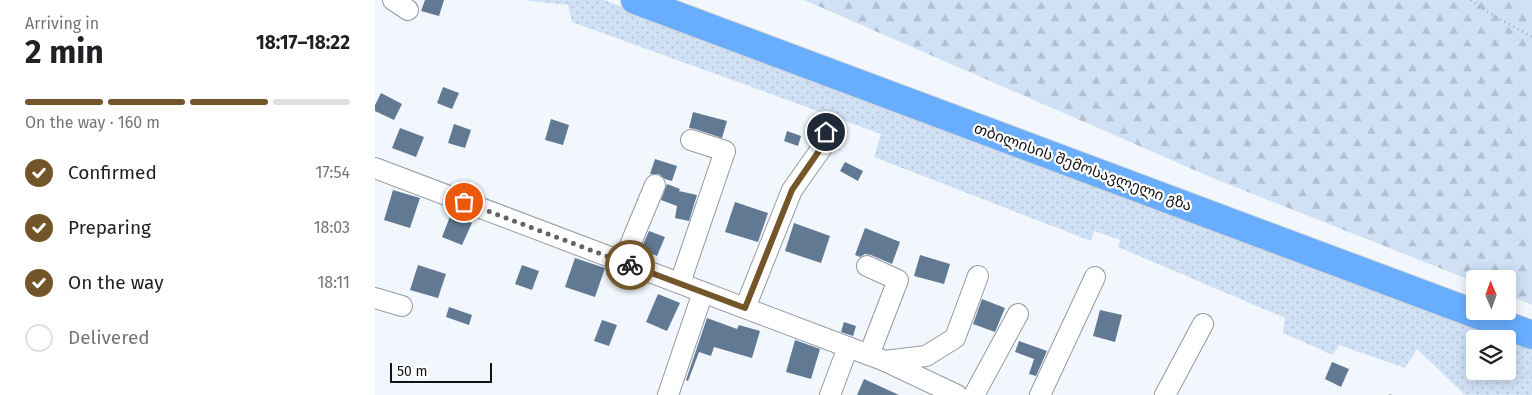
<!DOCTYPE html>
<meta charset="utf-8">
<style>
:root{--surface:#fff;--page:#f6f6f6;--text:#202124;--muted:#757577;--line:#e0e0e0;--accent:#73552a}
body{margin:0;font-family:"Fira Sans","Noto Sans Georgian",sans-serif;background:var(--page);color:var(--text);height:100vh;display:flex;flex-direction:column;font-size:19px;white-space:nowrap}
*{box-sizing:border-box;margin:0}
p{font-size:16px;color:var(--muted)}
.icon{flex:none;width:28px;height:28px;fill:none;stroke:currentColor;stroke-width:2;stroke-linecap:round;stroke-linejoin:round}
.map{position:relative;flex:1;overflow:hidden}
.side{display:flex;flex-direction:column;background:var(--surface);width:375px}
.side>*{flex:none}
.needle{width:32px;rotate:358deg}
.fabs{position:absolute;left:1091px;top:270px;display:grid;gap:10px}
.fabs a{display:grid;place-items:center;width:50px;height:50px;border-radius:5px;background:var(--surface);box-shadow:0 2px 12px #0003;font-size:25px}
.scale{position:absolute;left:15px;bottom:12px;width:102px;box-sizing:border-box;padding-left:5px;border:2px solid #111315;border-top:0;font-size:14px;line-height:18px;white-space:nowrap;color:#111315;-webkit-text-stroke:4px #fff;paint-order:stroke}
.pin{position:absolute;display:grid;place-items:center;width:42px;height:42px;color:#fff;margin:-21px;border:2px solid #fff;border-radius:50%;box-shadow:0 1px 5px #0007}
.courier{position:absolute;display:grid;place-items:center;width:50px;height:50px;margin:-25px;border:4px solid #73552a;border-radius:50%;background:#fff;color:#222;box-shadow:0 1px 6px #0007}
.overview em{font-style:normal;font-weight:700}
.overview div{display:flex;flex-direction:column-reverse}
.overview{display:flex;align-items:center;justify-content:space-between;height:85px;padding:0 25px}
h1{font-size:32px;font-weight:700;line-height:38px}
.bar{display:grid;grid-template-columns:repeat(4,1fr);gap:8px 5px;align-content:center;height:60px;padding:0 25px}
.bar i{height:6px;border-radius:4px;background:var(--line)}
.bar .current{background:var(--accent)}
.bar p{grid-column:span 4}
ol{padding:0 25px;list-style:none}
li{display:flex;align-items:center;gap:15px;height:55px}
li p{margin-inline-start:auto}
li .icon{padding:5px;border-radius:50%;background:var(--accent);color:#fff;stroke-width:4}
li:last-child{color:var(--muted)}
li i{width:28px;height:28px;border:2px solid var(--line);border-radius:50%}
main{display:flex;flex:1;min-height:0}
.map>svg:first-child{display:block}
.grass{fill:url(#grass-dots);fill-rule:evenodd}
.forest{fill:url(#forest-firs)}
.building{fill:#627994}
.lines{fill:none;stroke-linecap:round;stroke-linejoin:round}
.minor-casing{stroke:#959aa0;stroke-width:22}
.highway-casing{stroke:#d4d5d5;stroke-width:30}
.path{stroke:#a4a8ad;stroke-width:2.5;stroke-dasharray:1 4;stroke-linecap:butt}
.minor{stroke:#fff;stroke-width:20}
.highway{stroke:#69aefe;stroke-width:28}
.done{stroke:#606366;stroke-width:5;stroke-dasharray:0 9}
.route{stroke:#73552a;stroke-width:6}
.labels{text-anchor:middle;stroke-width:4.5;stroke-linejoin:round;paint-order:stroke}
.street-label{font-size:15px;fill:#111315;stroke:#fff}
</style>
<main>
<section class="side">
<div class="overview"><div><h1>2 min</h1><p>Arriving in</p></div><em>18:17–18:22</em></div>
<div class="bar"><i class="current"></i><i class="current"></i><i class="current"></i><i></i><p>On the way · 160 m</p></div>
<ol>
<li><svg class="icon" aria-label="check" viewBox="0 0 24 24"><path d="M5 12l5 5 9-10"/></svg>Confirmed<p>17:54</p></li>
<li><svg class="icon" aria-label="check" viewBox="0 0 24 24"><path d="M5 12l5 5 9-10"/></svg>Preparing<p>18:03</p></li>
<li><svg class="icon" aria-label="check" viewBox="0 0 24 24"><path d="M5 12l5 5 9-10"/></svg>On the way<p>18:11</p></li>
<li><i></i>Delivered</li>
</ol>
</section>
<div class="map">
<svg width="1157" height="395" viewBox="0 0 1157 395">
<defs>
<pattern id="grass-dots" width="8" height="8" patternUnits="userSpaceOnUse" patternTransform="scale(1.25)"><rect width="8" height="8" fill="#d0e1f6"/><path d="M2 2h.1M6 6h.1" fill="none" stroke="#b2c0d2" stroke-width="1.8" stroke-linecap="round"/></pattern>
<pattern id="forest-firs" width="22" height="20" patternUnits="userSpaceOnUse" patternTransform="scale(1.25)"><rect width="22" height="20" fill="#d0e1f6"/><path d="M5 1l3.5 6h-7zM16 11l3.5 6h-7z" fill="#b2c0d2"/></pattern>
</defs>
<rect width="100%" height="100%" fill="#f2f7fd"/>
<!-- grass -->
<path class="grass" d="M148,0H229L1157,347V395H1090L1042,349L1030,368L964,345L958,355L908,333L910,318L743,247L745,240L719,231L716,241L499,157L506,134L197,22L193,5ZM1100,339H1132V371H1100Z"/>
<!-- forest -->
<path class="forest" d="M429,0H1157V305L1133,295L1132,279H1100V282L840,179Z"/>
<!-- building -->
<g class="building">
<path d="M50,0H69L64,16L46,11Z"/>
<path d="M68,87L84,93L77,109L62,103Z"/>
<path d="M6,93L27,104L19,120L0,111V105Z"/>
<path d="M318,112L352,121L347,138L320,129L314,128Z"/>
<path d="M176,119L194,125L188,145L170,140Z"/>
<path d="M79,124L96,130L90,148L73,143Z"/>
<path d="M25,128L49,137L41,157L17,148Z"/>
<path d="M412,131L426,136L423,146L409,141Z"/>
<path d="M280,159L302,166L297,181L290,179L284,174H275Z"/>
<path d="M470,162L488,171L483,181L465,171Z"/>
<path d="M292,184L305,189L304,191L322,195L314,221L300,218L302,206L286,200Z"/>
<path d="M18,190L45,198L35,228L9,220Z"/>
<path d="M360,202L393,213L383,242L350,232Z"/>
<path d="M76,214L97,223L87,245L67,237Z"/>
<path d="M419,223L455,236L446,263L410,251Z"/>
<path d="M490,228L525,242L517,264L496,255L490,254L485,257L480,255Z"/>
<path d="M274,231L290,237L282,256L266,249Z"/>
<path d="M545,255L575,264L569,284L539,276Z"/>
<path d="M200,258L230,268L220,297L190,287Z"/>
<path d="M43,265L71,274L63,298L35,290Z"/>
<path d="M147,265L164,271L157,290L140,284Z"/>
<path d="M283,294L305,303L292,331L271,322Z"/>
<path d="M607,299L630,308L620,332L598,324Z"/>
<path d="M74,307L97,315L94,325L71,317Z"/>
<path d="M725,310L747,315L740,342L718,336Z"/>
<path d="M332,318L362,329L364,325L385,331L377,358L339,347L336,356L324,352L313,381L311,380Z"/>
<path d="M227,320L242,325L234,346L219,341Z"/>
<path d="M469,322L481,326L478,336L466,332Z"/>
<path d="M420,340L445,349L436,379L411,372Z"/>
<path d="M644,341L672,351L661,376L654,374L659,359L640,352Z"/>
<path d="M957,362L974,369L966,387L950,379Z"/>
<path d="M489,379L524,395H482Z"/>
</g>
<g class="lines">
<defs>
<g id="minor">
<path d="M18,0L33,10"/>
<path d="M0,168L510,361L582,395"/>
<path d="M248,262L280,185"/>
<path d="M492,266L523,280L494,355"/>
<path d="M305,283L350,151L316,140"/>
<path d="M0,298L27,306"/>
<path d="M370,308L417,190L446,149L451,132"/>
<path d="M510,361L551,356L580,338L603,276"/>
<path d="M293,395L328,292"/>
<path d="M455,395L473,347"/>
<path d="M599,395L643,314"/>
<path d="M665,395L720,277"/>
<path d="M790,395L828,324"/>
</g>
<path id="highway" d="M260,0L1157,335"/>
</defs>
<!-- minor casing -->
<use href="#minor" class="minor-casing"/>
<!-- highway casing -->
<use href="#highway" class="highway-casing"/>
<!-- path -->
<g class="path">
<path d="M1096,0L1106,8L1157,37"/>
<path d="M1015,395L1016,392"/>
</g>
<!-- minor -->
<use href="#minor" class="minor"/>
<!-- highway -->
<use href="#highway" class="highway"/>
</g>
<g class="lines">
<!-- done -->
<path class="done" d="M89,202L255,265"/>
<!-- route -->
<path class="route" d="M255,265L370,308L417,190L446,148L451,132"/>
</g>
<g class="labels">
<!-- street labels -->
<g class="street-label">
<text transform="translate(708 167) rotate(20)" y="5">თბილისის შემოსავლელი გზა</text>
</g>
</g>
</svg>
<div class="fabs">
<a><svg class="needle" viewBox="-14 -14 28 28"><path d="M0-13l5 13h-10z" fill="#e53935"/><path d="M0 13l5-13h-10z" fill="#757577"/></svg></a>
<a><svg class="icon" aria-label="layers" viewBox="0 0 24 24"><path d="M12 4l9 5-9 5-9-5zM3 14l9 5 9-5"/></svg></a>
</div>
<div class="scale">50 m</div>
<div class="pin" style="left:89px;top:202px;background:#ea580c"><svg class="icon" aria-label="bag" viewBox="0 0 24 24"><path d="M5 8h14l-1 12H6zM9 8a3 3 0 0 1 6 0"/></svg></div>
<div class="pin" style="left:451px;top:132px;background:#1f2937"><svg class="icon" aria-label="home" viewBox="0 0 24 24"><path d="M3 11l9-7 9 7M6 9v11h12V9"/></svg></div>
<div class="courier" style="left:255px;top:265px"><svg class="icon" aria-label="bike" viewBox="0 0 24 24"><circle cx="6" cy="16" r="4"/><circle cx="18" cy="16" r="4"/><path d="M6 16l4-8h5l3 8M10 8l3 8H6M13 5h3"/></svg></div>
</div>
</main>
